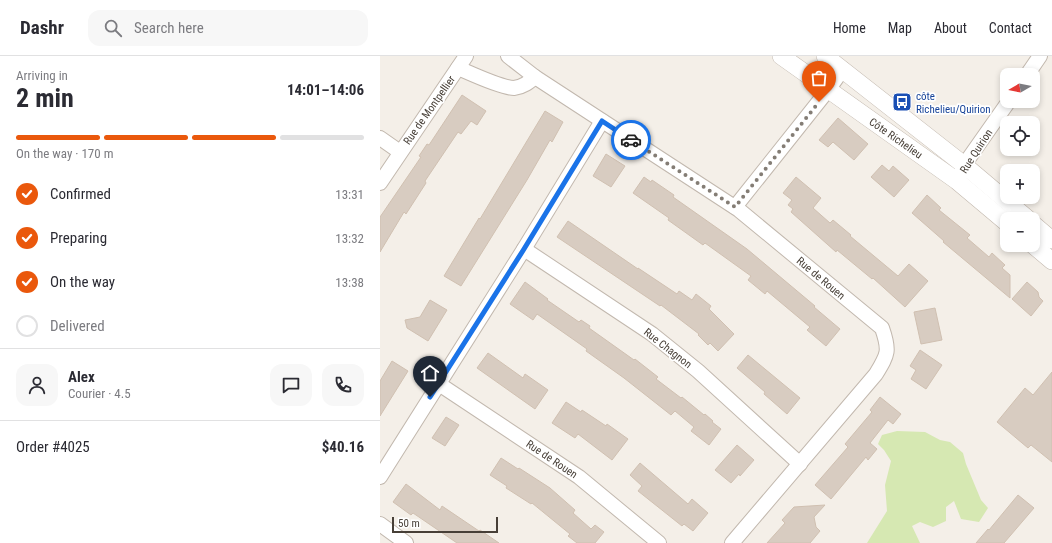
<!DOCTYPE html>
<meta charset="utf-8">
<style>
:root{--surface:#fff;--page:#f7f7f7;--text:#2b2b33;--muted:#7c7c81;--line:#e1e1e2;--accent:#ea580c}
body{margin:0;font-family:"Roboto Condensed",sans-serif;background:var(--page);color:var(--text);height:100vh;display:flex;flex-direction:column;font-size:15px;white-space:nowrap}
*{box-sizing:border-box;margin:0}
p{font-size:13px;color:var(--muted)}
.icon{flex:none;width:22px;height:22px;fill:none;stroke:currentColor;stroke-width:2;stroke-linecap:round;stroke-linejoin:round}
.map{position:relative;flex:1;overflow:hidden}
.sheet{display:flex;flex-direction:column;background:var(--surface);width:380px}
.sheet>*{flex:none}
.needle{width:26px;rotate:260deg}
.buttons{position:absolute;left:620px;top:12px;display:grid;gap:8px}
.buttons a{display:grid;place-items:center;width:40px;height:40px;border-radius:8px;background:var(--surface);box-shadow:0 2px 6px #0003;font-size:20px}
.scale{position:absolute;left:12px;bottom:10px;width:106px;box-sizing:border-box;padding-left:4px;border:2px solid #473f37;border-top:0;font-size:11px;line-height:14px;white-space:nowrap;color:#473f37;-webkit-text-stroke:3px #fff;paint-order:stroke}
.pin{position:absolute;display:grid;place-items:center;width:34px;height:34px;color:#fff;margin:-41px -17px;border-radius:50% 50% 50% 0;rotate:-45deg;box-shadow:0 0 4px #0007}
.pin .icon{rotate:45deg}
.courier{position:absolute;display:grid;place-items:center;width:40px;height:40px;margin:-20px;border:3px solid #1a73e8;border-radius:50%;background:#fff;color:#222;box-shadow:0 1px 5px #0007}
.head em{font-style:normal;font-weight:700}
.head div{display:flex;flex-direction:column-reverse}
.head{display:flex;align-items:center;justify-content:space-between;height:68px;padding:0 16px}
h1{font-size:26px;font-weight:700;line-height:30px}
.bar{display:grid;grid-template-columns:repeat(4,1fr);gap:6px 4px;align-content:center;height:48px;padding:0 16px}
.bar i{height:5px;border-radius:3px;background:var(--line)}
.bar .current{background:var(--accent)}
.bar p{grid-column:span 4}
.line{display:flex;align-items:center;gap:10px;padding:0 16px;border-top:1px solid var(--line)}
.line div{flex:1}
.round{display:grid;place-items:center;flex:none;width:42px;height:42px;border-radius:12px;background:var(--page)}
ol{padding:0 16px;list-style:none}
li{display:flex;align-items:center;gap:12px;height:44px}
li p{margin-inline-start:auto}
li .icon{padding:4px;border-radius:50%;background:var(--accent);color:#fff;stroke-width:4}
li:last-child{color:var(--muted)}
li i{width:22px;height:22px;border:2px solid var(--line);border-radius:50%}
header{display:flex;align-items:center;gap:24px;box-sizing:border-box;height:56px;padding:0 20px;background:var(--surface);border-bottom:1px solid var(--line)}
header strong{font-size:19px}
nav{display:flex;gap:22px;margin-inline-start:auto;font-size:14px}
.search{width:280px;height:36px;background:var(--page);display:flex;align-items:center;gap:10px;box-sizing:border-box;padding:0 14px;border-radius:12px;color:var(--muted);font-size:15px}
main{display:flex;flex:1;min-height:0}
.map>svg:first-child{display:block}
.green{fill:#d6e8b2}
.building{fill:#d8ccc1;stroke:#d0c0b1}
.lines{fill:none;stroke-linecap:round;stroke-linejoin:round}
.minor-casing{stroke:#c2b8ae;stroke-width:16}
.tertiary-casing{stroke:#c2b8ae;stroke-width:18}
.minor{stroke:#fff;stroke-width:14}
.tertiary{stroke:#fff;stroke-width:17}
.done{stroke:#847d75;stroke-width:4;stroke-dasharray:0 7.2}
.route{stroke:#1a73e8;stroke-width:5}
.labels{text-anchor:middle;stroke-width:3.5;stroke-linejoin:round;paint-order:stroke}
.transit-label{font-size:11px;fill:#164399;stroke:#fff;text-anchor:start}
.street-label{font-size:11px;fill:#473f37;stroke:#fff}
</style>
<header>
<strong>Dashr</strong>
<div class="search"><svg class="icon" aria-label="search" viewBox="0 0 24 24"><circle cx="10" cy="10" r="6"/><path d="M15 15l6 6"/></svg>Search here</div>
<nav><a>Home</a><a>Map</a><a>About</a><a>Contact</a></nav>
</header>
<main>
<section class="sheet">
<div class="head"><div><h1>2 min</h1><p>Arriving in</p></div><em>14:01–14:06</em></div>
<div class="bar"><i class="current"></i><i class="current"></i><i class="current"></i><i></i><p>On the way · 170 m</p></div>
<ol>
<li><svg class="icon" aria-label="check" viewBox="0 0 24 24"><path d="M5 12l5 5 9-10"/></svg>Confirmed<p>13:31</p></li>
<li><svg class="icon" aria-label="check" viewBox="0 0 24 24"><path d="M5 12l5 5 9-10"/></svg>Preparing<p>13:32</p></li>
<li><svg class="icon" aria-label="check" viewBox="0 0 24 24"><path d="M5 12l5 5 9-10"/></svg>On the way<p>13:38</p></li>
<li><i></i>Delivered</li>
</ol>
<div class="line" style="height:72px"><a class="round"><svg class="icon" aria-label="person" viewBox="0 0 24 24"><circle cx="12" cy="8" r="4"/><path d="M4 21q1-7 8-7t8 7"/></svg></a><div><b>Alex</b><p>Courier · 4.5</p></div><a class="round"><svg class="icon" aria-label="chat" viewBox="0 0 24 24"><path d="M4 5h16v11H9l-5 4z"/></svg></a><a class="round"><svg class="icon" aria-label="phone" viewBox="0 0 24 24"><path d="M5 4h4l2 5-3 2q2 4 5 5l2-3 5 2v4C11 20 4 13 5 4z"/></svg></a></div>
<div class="line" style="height:52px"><div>Order #4025</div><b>$40.16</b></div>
</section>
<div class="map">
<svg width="672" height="487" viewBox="0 0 672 487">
<rect width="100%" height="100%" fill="#f4efe8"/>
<!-- green -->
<path class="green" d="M517,375L545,376L560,384L570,386L583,397L586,408L601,444L608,452L599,466L581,463L574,445L566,451V465L553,471L540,466L532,470L540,487H487L507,455L505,429L511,405L504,394L498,388L502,379Z"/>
<!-- building -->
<g class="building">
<path d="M82,39L106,55L97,69L91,65L81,78L78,76L45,125L46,127L26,158L24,156L0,196V161L41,101L39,100L47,88L49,89Z"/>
<path d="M165,55L183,66L172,86L170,84L147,124L81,230L64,220L99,162L100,163Z"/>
<path d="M458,62L488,88L474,104L453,86L448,91L439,84Z"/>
<path d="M226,98L245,110L231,131L213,120Z"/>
<path d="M502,109L509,115L513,110L529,124L514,141L491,121Z"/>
<path d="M264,121L271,126L272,124L294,139L293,141L367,193L435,250L434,251L460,273L446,290L427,274L430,271L387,235L385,238L368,224L371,220L325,187L323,189L288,164L289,162L253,137Z"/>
<path d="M416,121L441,142L433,152L450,167L453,164L471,179L470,180L518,220L529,208L548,225L525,251L493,222L492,223L457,194L456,196L411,156L413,153L408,149L412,144L403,137Z"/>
<path d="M547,139L561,152L559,154L590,179L587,182L609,201L612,197L625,209L622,212L630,219V242L563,186L564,185L532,157Z"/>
<path d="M188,165L258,213V212L297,238L299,235L312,244L316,238L331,250L329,253L354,278L338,295L330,287L328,289L318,279L319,278L281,249L280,250L177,181Z"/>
<path d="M145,226L168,243L167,244L199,266L201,264L210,270L209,272L254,304L255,303L278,321L276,323L301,342L302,341L324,359L325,358L333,365L332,366L341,373L329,389L311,375L314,371L295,355L291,359L244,322L206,295L207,293L157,258L153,264L130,248Z"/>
<path d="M647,226L658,236L659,241L663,245L651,260L632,243Z"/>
<path d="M50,244L67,254L48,285L27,272L25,264L40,261Z"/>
<path d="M555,252L562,284L541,288L534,256Z"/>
<path d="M540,294L562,309L546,333L531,323L536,314L530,310Z"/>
<path d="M108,297L143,322L145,318L168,334L155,353L97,312Z"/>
<path d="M368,299L420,342L407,358L384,338L385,336L357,312Z"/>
<path d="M12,305L28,315L0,360V325Z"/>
<path d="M672,316V406L651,389L648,392L617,366L645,332L653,339Z"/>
<path d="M500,341L521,358L513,368L508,364L490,387L497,393L488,404L486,401L451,443L435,429L468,391L465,388L492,356L490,354Z"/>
<path d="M186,346L201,356L202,354L226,370L227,368L248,383L232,404L198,378L195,382L172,367Z"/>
<path d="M66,361L79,369L65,390L52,382Z"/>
<path d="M357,389L374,404L360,420L359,418L351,427L335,414Z"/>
<path d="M121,402L138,413L139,412L170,432L195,454L193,457L211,473L215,469L224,476L215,487H197L188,480L190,478L152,447L151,448L126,432L127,430L110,419Z"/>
<path d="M260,407L308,448L312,443L328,457L313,475L304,468L302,470L258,435L262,430L250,419Z"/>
<path d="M26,428L60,454L62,450L99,475L100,474L119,487H77L33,457L31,459L13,446Z"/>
<path d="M638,439L654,452L624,487H596L608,473L609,474Z"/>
<path d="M445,449L434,461L436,471L440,475L430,487H387L405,467L402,464L414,451Z"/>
</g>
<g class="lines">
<defs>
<g id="minor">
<path d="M128,0L155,21L359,154L502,272C510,295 508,298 496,318L352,487"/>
<path d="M78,12C90,17 121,32 134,32C143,31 149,26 155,21"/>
<path d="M647,19L660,0"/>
<path d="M0,82L20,96"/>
<path d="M580,119L584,109L629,45"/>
<path d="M0,127L86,0"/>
<path d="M355,151L448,34L463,13"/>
<path d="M144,193L272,278L318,315L420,408"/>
<path d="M59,328L199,421L279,487"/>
<path d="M0,421L144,193L222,65"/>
<path d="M0,468L26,487"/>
</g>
<g id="tertiary">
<path d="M401,0L577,125L627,167"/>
<path d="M445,0L584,109L648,163"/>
<path d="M653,168L672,184"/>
<path d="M653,189L672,205"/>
</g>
</defs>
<!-- minor casing -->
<use href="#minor" class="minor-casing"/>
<!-- tertiary casing -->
<use href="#tertiary" class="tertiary-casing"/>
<!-- minor -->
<use href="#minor" class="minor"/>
<!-- tertiary -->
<use href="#tertiary" class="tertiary"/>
</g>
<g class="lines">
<!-- done -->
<path class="done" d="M251,84L355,151L439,46"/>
<!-- route -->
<path class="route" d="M50,341L144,193L222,65L251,84"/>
</g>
<!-- icons -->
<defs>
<symbol id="bus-square" viewBox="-11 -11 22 22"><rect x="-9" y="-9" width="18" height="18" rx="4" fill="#1a4fb4" stroke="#fff"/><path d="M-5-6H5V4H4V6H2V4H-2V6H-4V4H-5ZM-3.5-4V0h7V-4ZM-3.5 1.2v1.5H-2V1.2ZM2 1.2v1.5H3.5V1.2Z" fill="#fff"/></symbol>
</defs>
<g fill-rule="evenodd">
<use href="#bus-square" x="511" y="35" width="22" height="22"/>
</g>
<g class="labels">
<!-- transit labels -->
<g class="transit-label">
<text x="536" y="44">côte<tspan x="536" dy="13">Richelieu/Quirion</tspan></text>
</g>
<!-- street labels -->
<g class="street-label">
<text transform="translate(49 54) rotate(-55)" y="4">Rue de Montpellier</text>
<text transform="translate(516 82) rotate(35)" y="4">Côte Richelieu</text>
<text transform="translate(596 95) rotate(-57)" y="4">Rue Quirion</text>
<text transform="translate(441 222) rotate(40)" y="4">Rue de Rouen</text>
<text transform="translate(288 292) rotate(38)" y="4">Rue Chagnon</text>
<text transform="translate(172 403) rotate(34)" y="4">Rue de Rouen</text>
</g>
</g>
</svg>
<div class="buttons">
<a><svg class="needle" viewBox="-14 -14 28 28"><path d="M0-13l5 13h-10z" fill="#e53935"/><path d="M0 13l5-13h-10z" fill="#7c7c81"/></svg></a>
<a><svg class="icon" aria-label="locate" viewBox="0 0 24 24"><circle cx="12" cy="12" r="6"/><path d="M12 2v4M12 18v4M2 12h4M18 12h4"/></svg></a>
<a>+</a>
<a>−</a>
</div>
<div class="scale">50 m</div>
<div class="pin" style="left:439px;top:46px;background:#ea580c"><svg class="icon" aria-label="bag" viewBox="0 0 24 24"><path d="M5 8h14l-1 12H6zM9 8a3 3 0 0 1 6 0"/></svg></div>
<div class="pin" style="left:50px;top:341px;background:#1f2937"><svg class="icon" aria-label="home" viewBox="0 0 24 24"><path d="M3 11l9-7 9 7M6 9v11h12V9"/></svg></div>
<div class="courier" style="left:251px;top:84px"><svg class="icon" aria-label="car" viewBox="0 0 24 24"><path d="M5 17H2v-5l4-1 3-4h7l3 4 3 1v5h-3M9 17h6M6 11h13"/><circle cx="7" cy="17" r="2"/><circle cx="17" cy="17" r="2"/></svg></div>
</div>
</main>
